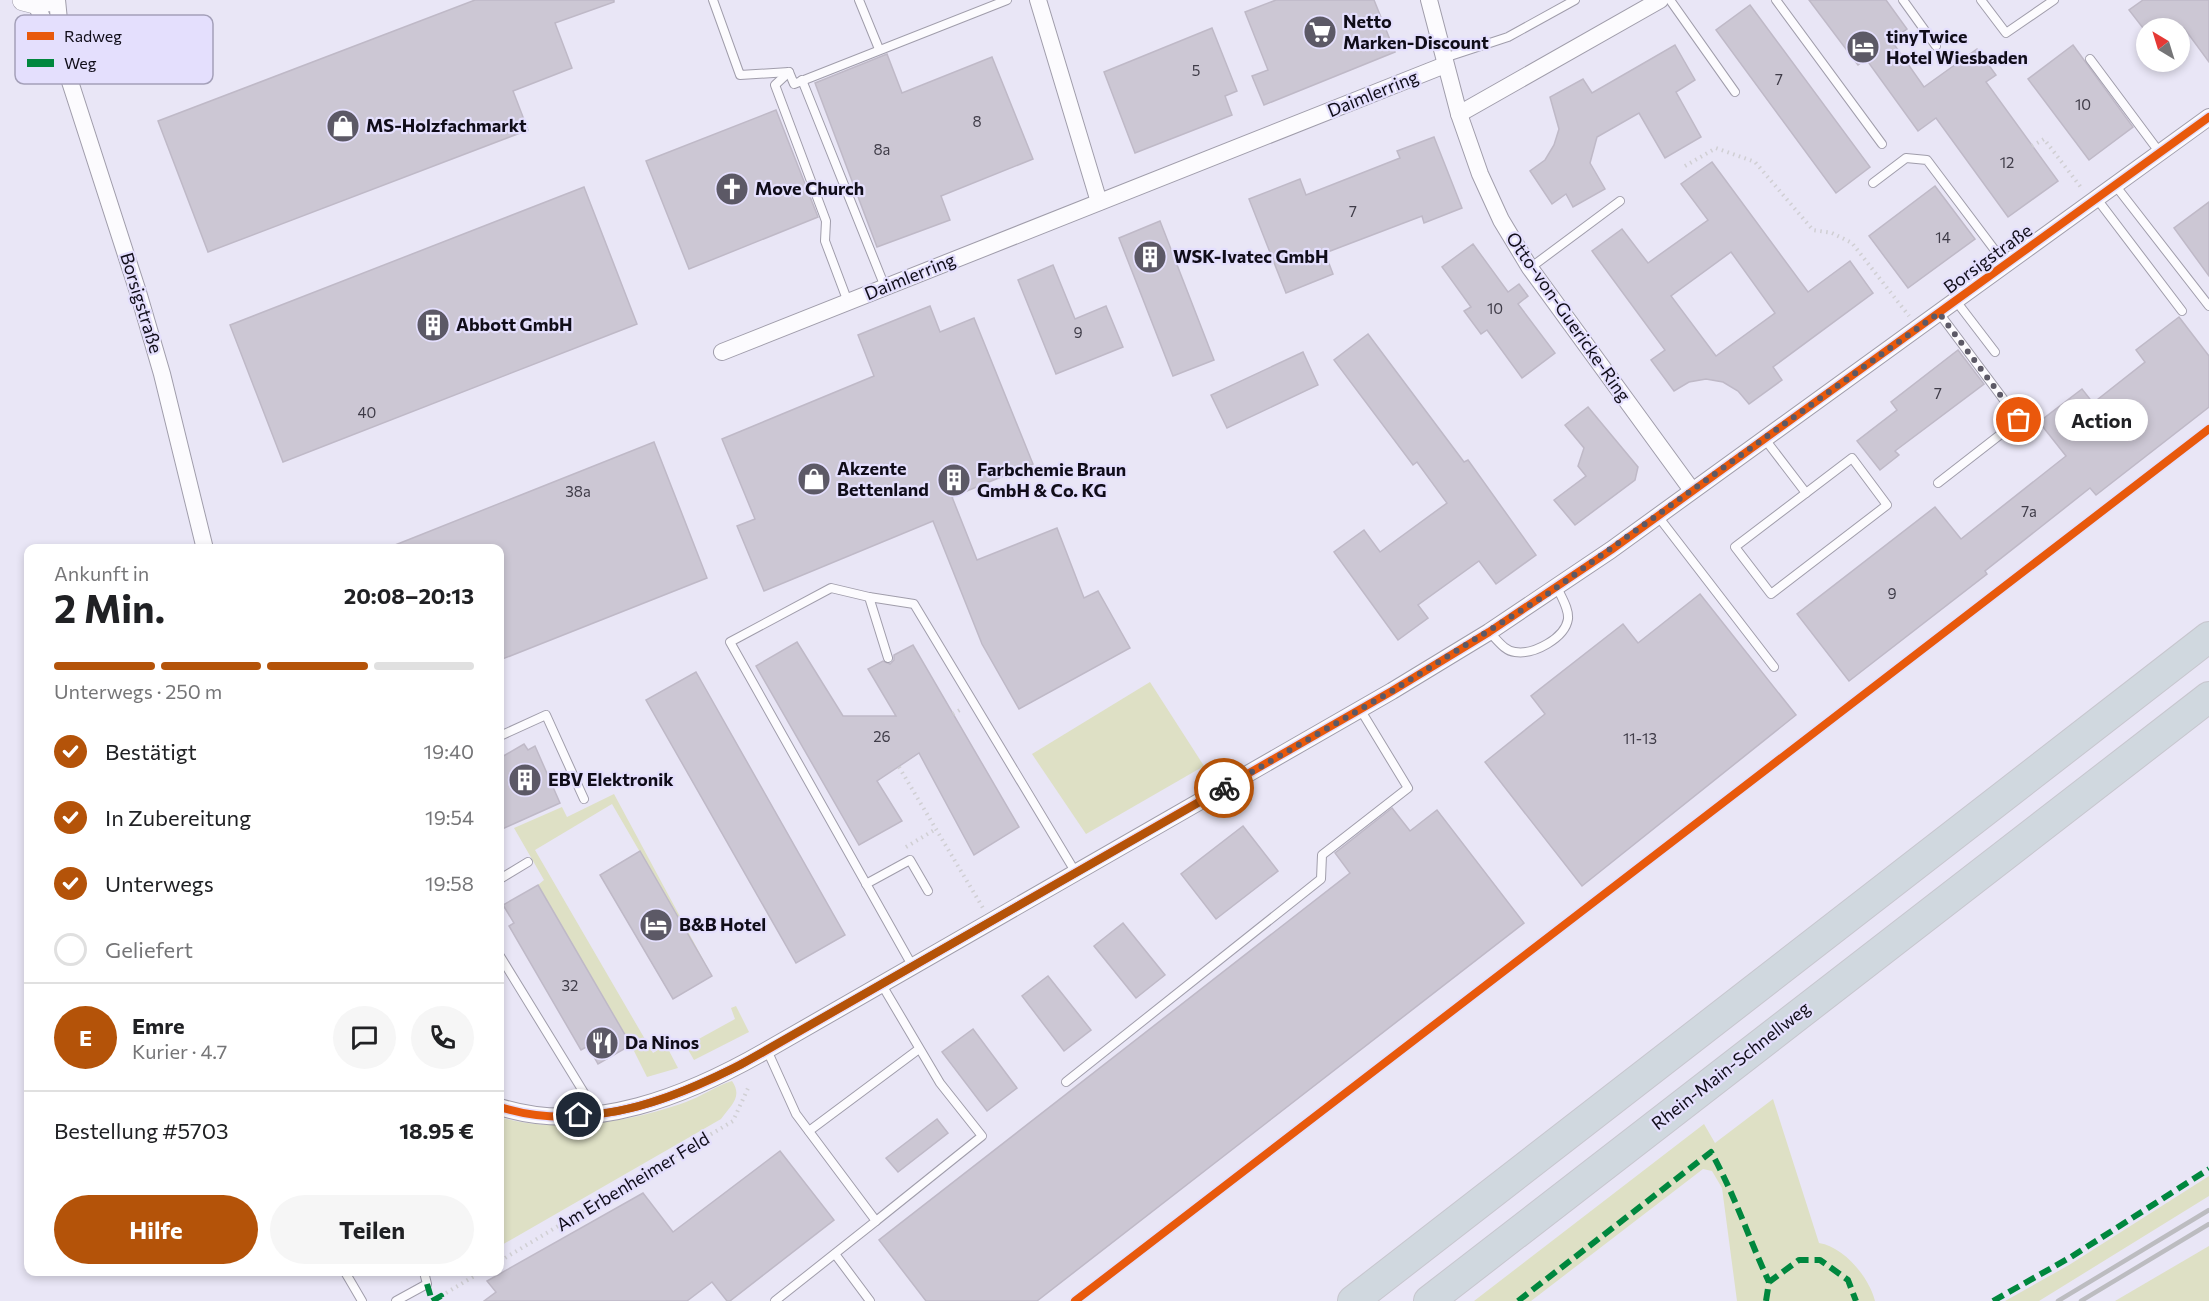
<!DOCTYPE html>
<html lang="de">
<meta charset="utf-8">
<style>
:root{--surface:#fff;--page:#f6f6f6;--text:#202124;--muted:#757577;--line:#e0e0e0;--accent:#b45309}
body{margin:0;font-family:Commissioner,sans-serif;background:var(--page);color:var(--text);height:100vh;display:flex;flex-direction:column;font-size:22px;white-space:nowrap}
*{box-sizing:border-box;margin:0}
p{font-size:20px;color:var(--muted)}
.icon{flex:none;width:33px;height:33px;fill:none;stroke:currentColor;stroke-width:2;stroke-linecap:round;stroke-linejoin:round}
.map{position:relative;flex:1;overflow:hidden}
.details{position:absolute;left:24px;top:544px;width:480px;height:732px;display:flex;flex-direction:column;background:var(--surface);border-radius:12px;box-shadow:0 3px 9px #0003}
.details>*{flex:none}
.needle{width:39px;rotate:322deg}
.controls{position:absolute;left:2136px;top:18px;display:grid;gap:12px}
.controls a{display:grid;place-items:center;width:54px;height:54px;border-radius:50%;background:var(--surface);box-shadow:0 3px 9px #0003;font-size:30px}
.pin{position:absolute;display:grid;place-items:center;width:51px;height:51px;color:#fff;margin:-26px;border:3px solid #fff;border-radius:50%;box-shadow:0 2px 6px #0007}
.courier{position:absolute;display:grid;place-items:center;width:60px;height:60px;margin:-30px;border:4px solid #b45309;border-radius:50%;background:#fff;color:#222;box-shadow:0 2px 8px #0007}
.bubble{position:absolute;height:42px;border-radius:21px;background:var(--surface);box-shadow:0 3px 9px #0003;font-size:20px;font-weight:700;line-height:42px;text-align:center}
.headline em{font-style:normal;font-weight:700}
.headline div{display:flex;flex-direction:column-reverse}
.headline{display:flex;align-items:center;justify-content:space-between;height:102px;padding:0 30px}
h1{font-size:39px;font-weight:700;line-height:45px}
.bar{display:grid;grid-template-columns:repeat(4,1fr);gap:9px 6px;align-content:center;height:72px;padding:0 30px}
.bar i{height:8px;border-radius:4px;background:var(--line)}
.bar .active{background:var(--accent)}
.bar p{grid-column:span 4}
.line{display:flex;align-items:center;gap:15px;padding:0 30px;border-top:2px solid var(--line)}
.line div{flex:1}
.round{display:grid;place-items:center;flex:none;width:63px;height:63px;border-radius:32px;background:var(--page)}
ol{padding:0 30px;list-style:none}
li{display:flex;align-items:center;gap:18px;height:66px}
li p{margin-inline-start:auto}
li .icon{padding:6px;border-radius:50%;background:var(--accent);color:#fff;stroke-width:4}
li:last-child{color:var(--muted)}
li i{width:33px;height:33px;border:3px solid var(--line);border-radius:50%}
.action{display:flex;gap:12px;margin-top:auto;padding:12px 30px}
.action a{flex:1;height:69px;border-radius:36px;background:var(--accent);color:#fff;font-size:24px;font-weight:700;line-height:69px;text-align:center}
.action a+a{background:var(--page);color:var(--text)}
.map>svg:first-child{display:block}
.green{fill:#dee0c5}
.building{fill:#ccc7d4;stroke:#bfb9c7;stroke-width:1.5;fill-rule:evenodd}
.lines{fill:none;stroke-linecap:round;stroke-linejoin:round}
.service-casing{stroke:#a09dab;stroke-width:10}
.minor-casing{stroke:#a09dab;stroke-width:18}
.tertiary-casing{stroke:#a09dab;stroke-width:22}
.motorway-casing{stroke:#c7c6ce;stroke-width:32}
.path{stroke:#d0cfd3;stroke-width:4;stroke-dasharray:1.5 4.5;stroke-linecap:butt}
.service{stroke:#fcfbfe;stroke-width:8}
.minor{stroke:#fcfbfe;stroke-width:16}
.tertiary{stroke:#fcfbfe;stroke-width:21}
.motorway{stroke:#d0d8df;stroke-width:30}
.rail{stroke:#bcbcc0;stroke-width:4.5}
.quiet{stroke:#00873e;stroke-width:6;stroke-dasharray:12 6;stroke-linecap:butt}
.cycleway-casing{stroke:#e4dffd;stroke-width:11}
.cycleway{stroke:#e8590c;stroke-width:8}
.done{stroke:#5c5966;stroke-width:6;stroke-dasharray:0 10.8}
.route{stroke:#b45309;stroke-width:8}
.labels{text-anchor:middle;stroke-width:4.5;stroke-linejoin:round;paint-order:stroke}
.number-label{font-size:15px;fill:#3f3c48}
.poi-label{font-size:18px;font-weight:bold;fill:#100d19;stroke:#e4dffd;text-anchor:start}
.street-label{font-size:18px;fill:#100d19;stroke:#e4dffd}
.key{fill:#e4dffd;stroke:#a4a0b9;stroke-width:1.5}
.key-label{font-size:16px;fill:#100d19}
</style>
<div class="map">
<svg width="2209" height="1301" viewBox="0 0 2209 1301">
<rect width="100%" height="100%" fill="#e9e6f6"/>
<!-- green -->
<g class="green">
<path d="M1150,682L1204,766L1086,834L1032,754Z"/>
<path d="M614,794L712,976L612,804L535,850L653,1053L666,1045L678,1068L647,1077L631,1045L538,885L544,880L514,828L562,807L567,817Z"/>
<path d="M736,1006L749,1032L694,1060L686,1046L735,1019L731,1008Z"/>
<path d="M732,1081C743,1097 731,1105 721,1119L500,1246V1117C557,1134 631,1122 686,1102C702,1096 716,1086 732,1081Z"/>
<path d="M1773,1099L1819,1243C1844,1247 1869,1277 1875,1301H1737L1722,1188L1712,1171L1703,1169L1531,1301H1474L1704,1124L1715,1143Z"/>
<path d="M2209,1176V1196L2039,1301H2005L2069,1265Z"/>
<path d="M2209,1246V1301H2115Z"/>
</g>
<!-- building -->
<g class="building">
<path d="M475,0H614V2L555,23L572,68L513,91L528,130L208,252L158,121Z"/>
<path d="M1276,0H1374L1395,52L1264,105L1252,76L1268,70L1245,12Z"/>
<path d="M1809,0H1886L1907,29L1891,40L1924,87L1977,49L1996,75L1986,82L2058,181L2008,217L1936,118L1918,131L1866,59L1858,65Z"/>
<path d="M2143,0H2209V62L2184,28H2143L2129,10Z"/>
<path d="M1750,5L1870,167L1836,193L1716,30Z"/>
<path d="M1212,28L1237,91L1225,96L1232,115L1135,153L1104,72Z"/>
<path d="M1675,45L1695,80L1676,92L1701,137L1665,158L1639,113L1597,137L1590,163L1605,189L1573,207L1566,194L1552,204L1530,171L1545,160L1554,145L1559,129L1550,97L1583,79L1592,93Z"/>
<path d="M2073,45L2133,127L2089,160L2028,79Z"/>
<path d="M887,54L902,93L992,57L1033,159L941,196L950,220L877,247L815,83Z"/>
<path d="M776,110L818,217L689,269L646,161Z"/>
<path d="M1434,137L1462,208L1424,223L1422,216L1325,253L1333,274L1286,293L1249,199L1300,179L1306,195L1400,158L1397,151Z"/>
<path d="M1712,162L1808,292L1850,261L1873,293L1773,367L1782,380L1749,404L1738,391L1723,382L1706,379L1689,382L1674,391L1651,360L1665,350L1592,251L1622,229L1648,263L1708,220L1681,184ZM1731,252L1775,313L1716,356L1671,296Z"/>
<path d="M1935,186L1975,239L1908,288L1869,236Z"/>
<path d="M584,187L637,324L283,462L230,325Z"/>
<path d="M2209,202V276L2174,228Z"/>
<path d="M1160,221L1214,360L1173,376L1119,238Z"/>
<path d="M1473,244L1508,292L1519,284L1528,296L1518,304L1555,353L1522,378L1487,330L1481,334L1464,311L1471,307L1442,267Z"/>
<path d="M1053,265L1075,319L1106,306L1123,347L1056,374L1018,280Z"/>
<path d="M930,306L940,332L974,318L1033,464L952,497L977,560L1057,528L1084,598L1098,591L1130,648L1019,709L982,644L933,521L764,591L737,526L755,519L722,439L874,376L858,335Z"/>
<path d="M2179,317L2209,356V407L2096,495L2090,488L1985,571L1987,574L1849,681L1797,614L1935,507L1961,539L2066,456L2039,422L2082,389L2093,403L2145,362L2136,350Z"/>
<path d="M1368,334L1464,462L1468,460L1536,555L1496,584L1479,561L1418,605L1428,618L1398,640L1334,552L1364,530L1380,552L1447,503L1417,462L1413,465L1334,360Z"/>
<path d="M1958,350L1984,384L1895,451L1899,455L1880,470L1857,441L1897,410L1891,402Z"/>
<path d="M1303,352L1318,385L1227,428L1211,395Z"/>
<path d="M1588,407L1638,467L1635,480L1575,525L1554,500L1586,476L1578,466L1584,448L1565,425Z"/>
<path d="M654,442L707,578L500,660V549H385Z"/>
<path d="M1700,594L1796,715L1582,886L1485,762L1545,714L1531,696L1623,624L1638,643Z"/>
<path d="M797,642L843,716H896L868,669L883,661L890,664L894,660V655L913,645L1019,827L974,855L919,753L877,781L902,821L859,845L756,666Z"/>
<path d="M696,672L845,935L796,963L646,700Z"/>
<path d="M524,744L528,750L535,746L560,803L500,830V758Z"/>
<path d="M1392,808L1410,831L1437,810L1524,923L1037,1301H926L879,1240L1350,873L1335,853Z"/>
<path d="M1243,826L1278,871L1216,919L1181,874Z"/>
<path d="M640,851L712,976L673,999L600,875Z"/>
<path d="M538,885L631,1045L598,1064L588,1046L581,1050L509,926L514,923L503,905Z"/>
<path d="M1123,923L1165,975L1136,998L1094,946Z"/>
<path d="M1048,976L1091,1030L1064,1051L1022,996Z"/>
<path d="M973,1029L1017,1088L987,1111L942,1052Z"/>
<path d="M937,1119L948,1133L898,1172L886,1158Z"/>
<path d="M780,1151L834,1220L730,1301H727L712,1282L687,1301H484L496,1292L487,1281L643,1193L673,1232Z"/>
</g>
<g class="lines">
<defs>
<g id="service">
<path d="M713,0L740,75L789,72L794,84L1007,0"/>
<path d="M859,0L879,49"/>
<path d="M1670,0L1735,92"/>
<path d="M1776,0L1882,144"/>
<path d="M1903,0L1936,46"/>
<path d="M1981,0L2006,33L2054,0"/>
<path d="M1444,58L1508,37L1575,0"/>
<path d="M2090,59L2160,153"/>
<path d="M789,72L775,85L826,221L825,241L848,302"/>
<path d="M802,80L885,287"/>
<path d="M1873,183L1906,158L1927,160L2006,265"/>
<path d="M2115,185L2209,306"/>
<path d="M2097,199L2182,311"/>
<path d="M1530,268L1620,201"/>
<path d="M1956,301L1995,352"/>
<path d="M1764,438L1806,493"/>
<path d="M1852,458L1887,505L1771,594L1735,547Z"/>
<path d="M1938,483L2019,420L1939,313"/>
<path d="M1657,515L1774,667"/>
<path d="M869,597L831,588L730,642L913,967"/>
<path d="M1489,632C1497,639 1504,651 1515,652C1534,655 1565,638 1568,619C1569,608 1561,597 1557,587"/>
<path d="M888,658L869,597L914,604L1076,873"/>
<path d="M500,736L546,715L584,799"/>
<path d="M500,879L528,862"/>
<path d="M866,884L910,860L928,891"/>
<path d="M500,956L597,1114"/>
<path d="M767,1050L796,1114L876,1221L775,1301"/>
<path d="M1066,1082L1321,879L1322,855L1408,788L1360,709"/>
<path d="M809,1131L919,1049"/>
<path d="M876,1221L982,1136L940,1083L882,985"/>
<path d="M835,1254L870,1301"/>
<path d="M345,1272L362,1301"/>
<path d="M396,1301L427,1284L424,1272"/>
</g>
<g id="minor">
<path d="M57,0L62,50"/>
<path d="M1038,0L1099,202"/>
<path d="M1429,0L1459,114L1480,174L1501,220L1530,268L1691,489"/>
<path d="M35,3L63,60L138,292L162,374L205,549"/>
<path d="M1459,114L1660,0"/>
<path d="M722,352L1445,65"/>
<path d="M500,1107C590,1136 689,1095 767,1050L1392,691L1489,632L1611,550L2209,117"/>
</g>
<path id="tertiary" d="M23,0L35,3L54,0"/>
<g id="motorway">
<path d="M1353,1301L2209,637"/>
<path d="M1429,1301L2209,697"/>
</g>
</defs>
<!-- service casing -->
<use href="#service" class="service-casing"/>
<!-- minor casing -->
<use href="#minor" class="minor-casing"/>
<!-- tertiary casing -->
<use href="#tertiary" class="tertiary-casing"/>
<!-- motorway casing -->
<use href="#motorway" class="motorway-casing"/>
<!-- path -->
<g class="path">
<path d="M2032,146L2044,139L2083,190"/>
<path d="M1685,166L1716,148L1755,162L1813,230L1832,233L1852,243L1909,316"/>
<path d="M953,714L963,708"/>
<path d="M899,767L983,908"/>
<path d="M906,847L936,829"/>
<path d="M500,1261L733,1121L749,1086"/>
<path d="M441,1296L481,1272"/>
</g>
<!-- service -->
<use href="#service" class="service"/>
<!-- minor -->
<use href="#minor" class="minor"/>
<!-- tertiary -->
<use href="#tertiary" class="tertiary"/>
<!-- motorway -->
<use href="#motorway" class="motorway"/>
<!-- rail -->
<g class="rail">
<path d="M2058,1301L2209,1210"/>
<path d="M2081,1301L2209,1224"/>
</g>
<!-- quiet -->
<g class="quiet">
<path d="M427,1284L432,1301"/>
<path d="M432,1301L441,1296L443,1301"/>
<path d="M1518,1301L1711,1152C1734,1193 1749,1239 1769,1282"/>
<path d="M1766,1301L1769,1282L1799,1260H1820L1848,1280L1856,1301"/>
<path d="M1993,1301L2071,1257L2209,1169"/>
</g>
<defs>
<g id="cycleway">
<path d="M500,1107C590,1136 689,1095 767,1050L1392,691L1489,632L1611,550L2209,117"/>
<path d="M1075,1301L2209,429"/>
</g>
</defs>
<!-- cycleway casing -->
<use href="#cycleway" class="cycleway-casing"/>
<!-- cycleway -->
<use href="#cycleway" class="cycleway"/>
</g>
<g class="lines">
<!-- done -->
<path class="done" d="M1224,788L1392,691L1546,595L1939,313L2019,420"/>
<!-- route -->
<path class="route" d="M579,1115C636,1114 689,1090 740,1065L1224,788"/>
</g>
<!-- icons -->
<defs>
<symbol id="supermarket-disc" viewBox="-11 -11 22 22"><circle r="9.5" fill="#5c5966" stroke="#e4dffd"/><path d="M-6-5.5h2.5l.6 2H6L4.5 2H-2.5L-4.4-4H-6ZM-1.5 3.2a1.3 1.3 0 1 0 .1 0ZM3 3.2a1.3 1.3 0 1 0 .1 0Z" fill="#fff"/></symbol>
<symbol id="hotel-disc" viewBox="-11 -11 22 22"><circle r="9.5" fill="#5c5966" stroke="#e4dffd"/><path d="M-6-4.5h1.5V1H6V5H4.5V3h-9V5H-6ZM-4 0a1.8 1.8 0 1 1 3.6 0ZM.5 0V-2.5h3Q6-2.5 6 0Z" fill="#fff"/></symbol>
<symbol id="shop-disc" viewBox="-11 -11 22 22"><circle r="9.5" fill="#5c5966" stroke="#e4dffd"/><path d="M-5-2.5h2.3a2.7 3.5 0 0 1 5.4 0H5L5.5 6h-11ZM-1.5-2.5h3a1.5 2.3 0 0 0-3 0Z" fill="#fff"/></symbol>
<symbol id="church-disc" viewBox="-11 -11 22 22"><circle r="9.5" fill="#5c5966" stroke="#e4dffd"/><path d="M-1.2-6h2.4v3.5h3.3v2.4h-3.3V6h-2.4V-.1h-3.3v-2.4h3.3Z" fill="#fff"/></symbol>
<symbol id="building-disc" viewBox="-11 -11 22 22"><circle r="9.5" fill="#5c5966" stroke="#e4dffd"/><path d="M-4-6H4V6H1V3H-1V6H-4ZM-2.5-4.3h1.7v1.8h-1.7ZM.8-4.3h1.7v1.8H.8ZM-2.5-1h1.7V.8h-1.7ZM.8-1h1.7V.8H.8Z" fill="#fff"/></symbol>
<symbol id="restaurant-disc" viewBox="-11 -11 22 22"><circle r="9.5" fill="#5c5966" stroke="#e4dffd"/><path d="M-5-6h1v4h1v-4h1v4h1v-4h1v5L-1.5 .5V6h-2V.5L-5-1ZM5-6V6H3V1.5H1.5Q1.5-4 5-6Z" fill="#fff"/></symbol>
</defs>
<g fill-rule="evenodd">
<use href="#supermarket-disc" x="1301" y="13" width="38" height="38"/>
<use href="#hotel-disc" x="1844" y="28" width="38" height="38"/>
<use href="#shop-disc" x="324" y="107" width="38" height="38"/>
<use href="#church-disc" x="713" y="170" width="38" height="38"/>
<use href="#building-disc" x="1131" y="238" width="38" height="38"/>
<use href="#building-disc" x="414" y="306" width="38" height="38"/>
<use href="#shop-disc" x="795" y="460" width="38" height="38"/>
<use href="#building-disc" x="935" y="461" width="38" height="38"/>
<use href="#building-disc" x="506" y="761" width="38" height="38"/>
<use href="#hotel-disc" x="637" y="906" width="38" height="38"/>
<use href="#restaurant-disc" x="583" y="1024" width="38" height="38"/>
</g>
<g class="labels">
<!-- number labels -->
<g class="number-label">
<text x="1196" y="76">5</text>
<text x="1779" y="85">7</text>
<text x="2083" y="110">10</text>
<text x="977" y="127">8</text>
<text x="882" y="155">8a</text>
<text x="2007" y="168">12</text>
<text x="1353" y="217">7</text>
<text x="1943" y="243">14</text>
<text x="1495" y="314">10</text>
<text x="1078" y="338">9</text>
<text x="1938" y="399">7</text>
<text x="367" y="418">40</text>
<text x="578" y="497">38a</text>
<text x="2029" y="517">7a</text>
<text x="1892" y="599">9</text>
<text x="882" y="742">26</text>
<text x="1640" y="744">11-13</text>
<text x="570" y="991">32</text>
</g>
<!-- poi labels -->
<g class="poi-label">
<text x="1343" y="28">Netto<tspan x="1343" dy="21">Marken-Discount</tspan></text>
<text x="1886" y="43">tinyTwice<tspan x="1886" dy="21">Hotel Wiesbaden</tspan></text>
<text x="366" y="132">MS-Holzfachmarkt</text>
<text x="755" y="195">Move Church</text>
<text x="1173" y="263">WSK-Ivatec GmbH</text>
<text x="456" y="331">Abbott GmbH</text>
<text x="837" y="475">Akzente<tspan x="837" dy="21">Bettenland</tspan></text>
<text x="977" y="476">Farbchemie Braun<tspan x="977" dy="21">GmbH &amp; Co. KG</tspan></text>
<text x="548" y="786">EBV Elektronik</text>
<text x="679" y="931">B&amp;B Hotel</text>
<text x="625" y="1049">Da Ninos</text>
</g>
<!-- street labels -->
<g class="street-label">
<text transform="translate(1373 94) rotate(-22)" y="6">Daimlerring</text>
<text transform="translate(1988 259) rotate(-36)" y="6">Borsigstraße</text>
<text transform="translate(910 277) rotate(-22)" y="6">Daimlerring</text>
<text transform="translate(141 303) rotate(73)" y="6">Borsigstraße</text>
<text transform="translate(1568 317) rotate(55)" y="6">Otto-von-Guericke-Ring</text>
<text transform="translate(1731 1066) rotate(-38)" y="6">Rhein-Main-Schnellweg</text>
<text transform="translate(633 1182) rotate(-31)" y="6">Am Erbenheimer Feld</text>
</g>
</g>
<!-- legend -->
<rect x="15" y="15" width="198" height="69" rx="9" class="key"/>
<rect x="27" y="32" width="27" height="8" fill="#e8590c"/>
<rect x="27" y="59" width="27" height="8" fill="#00873e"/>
<g class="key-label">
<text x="64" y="42">Radweg</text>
<text x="64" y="69">Weg</text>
</g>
</svg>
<div class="controls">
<a><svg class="needle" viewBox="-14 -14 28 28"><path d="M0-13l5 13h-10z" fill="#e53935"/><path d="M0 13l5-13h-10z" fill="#757577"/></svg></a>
</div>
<div class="pin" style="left:2019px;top:420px;background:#ea580c"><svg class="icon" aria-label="bag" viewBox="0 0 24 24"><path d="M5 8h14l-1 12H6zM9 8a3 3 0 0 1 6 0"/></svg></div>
<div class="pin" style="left:579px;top:1115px;background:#1f2937"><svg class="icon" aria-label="home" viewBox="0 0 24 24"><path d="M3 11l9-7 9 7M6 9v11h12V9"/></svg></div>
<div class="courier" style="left:1224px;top:788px"><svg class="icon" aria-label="bike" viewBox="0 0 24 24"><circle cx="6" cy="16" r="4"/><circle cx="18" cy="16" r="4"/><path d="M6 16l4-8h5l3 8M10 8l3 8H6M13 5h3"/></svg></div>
<div class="bubble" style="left:2055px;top:399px;width:93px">Action</div>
<section class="details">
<div class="headline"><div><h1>2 Min.</h1><p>Ankunft in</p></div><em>20:08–20:13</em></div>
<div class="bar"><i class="active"></i><i class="active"></i><i class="active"></i><i></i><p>Unterwegs · 250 m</p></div>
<ol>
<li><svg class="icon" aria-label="check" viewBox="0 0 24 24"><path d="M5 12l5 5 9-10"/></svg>Bestätigt<p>19:40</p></li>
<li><svg class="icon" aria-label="check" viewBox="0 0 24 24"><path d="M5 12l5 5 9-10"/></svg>In Zubereitung<p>19:54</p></li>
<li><svg class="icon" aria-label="check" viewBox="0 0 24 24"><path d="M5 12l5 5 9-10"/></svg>Unterwegs<p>19:58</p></li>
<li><i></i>Geliefert</li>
</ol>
<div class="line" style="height:108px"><b class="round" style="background:var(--accent);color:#fff">E</b><div><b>Emre</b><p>Kurier · 4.7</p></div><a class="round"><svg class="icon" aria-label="chat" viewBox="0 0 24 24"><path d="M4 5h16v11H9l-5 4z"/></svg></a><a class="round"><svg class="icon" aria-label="phone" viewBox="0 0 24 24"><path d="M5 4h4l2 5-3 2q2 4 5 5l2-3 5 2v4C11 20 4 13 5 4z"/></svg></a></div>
<div class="line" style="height:78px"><div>Bestellung #5703</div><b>18.95 €</b></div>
<div class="action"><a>Hilfe</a><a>Teilen</a></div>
</section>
</div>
